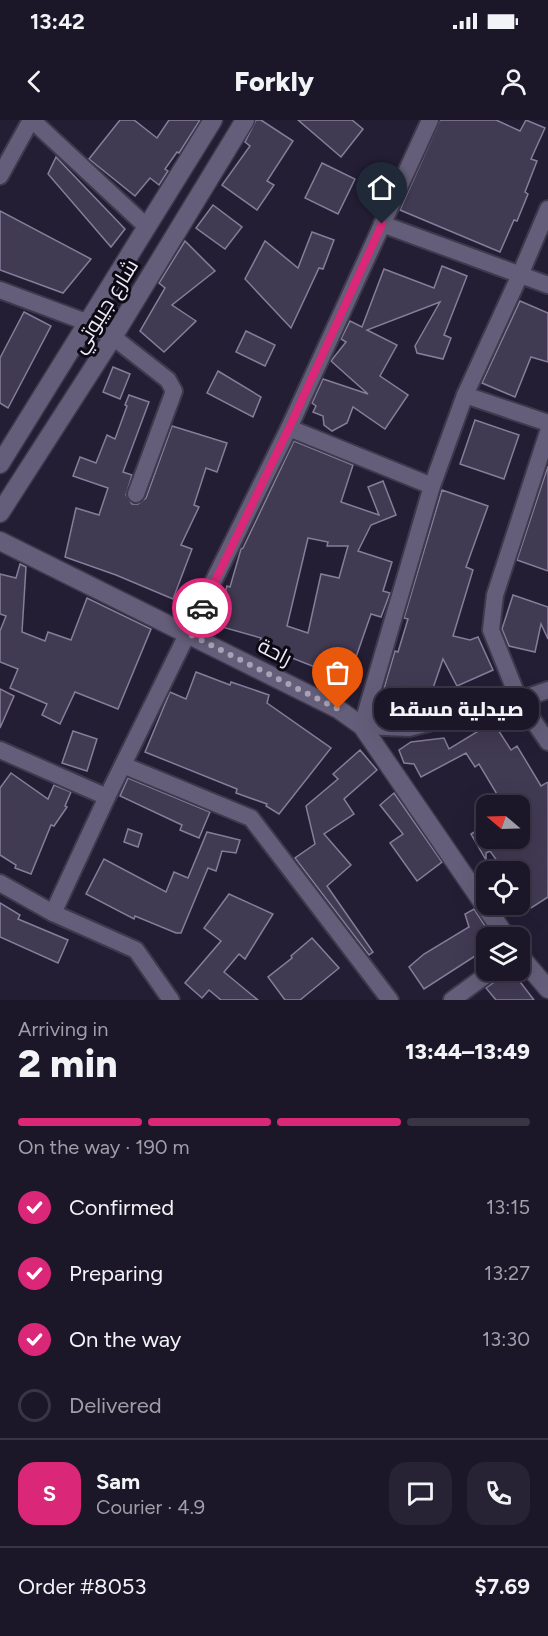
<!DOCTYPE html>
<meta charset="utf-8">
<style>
:root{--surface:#1b1628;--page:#282334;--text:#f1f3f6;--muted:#a09fa8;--line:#393545;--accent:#db2777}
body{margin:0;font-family:Figtree,Cairo,sans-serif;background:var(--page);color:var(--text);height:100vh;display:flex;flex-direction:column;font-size:22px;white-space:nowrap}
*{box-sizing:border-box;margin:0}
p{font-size:20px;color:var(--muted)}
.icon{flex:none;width:33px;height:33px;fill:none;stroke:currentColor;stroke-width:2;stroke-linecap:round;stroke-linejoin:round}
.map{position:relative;height:880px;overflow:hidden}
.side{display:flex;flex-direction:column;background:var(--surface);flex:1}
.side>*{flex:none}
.needle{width:39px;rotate:289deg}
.fabs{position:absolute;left:476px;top:675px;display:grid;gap:12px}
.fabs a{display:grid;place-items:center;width:54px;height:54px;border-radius:12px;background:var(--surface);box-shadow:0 6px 24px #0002,0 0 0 2px var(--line);font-size:30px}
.pin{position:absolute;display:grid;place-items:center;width:51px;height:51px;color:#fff;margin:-62px -26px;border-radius:50% 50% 50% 0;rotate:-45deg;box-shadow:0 0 6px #0007}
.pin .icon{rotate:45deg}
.courier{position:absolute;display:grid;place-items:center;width:60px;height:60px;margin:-30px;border:4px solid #db2777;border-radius:50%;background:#fff;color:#222;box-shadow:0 2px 8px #0007}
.bubble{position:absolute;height:42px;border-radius:18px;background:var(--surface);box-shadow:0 6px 24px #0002,0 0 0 2px var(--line);font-size:20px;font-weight:800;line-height:42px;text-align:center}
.head em{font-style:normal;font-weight:800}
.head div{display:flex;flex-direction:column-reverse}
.head{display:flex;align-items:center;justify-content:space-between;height:102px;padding:0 18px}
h1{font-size:39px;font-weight:800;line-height:45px}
.bar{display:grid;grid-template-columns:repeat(4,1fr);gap:9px 6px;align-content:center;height:72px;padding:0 18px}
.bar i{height:8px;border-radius:4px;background:var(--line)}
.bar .selected{background:var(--accent)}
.bar p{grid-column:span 4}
.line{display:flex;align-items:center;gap:15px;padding:0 18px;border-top:2px solid var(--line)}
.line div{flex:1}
.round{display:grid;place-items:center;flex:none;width:63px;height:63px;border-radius:18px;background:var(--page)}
ol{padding:0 18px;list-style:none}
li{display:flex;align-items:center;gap:18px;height:66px}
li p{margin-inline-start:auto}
li .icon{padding:6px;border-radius:50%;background:var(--accent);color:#fff;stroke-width:4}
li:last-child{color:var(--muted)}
li i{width:33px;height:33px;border:3px solid var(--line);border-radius:50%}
.status{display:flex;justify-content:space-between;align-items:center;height:42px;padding:0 30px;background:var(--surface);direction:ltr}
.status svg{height:16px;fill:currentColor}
header{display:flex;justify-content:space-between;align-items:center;height:78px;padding:0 18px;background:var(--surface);font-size:27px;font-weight:800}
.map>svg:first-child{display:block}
.building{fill:#413a53;stroke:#857e9b;stroke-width:1.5;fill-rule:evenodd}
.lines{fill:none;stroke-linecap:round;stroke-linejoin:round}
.street-casing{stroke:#3f394d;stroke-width:20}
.secondary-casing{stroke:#3f394d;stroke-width:21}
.street{stroke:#655e7a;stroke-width:16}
.secondary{stroke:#655e7a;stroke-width:18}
.done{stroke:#a7a3b5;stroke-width:6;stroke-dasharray:0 10.8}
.route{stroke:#db2777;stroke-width:8}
.labels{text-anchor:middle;stroke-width:6;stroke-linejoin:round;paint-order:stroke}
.street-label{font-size:21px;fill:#eeeafa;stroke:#0d0a14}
</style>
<div class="status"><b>13:42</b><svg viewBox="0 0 49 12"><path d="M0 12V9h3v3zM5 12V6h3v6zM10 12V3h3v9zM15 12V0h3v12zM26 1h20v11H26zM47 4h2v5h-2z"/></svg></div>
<header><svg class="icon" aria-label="back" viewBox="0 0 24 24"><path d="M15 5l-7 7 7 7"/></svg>Forkly<svg class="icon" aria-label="person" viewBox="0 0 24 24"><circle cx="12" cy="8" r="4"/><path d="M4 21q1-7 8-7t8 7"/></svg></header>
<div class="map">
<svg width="548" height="880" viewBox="0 0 548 880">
<rect width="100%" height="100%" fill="#241e35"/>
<!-- building -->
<g class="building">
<path d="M120,0H134L157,18L169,0H200L179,33L177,32L165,49L168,51L159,65L150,58L135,76L89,39Z"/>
<path d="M256,0H261L293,21L267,61L274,65L257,90L222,65L250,26L245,22Z"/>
<path d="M298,0H352L363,9L341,37Z"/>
<path d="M440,0H496L520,11L526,0L545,8L531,39L537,41L525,72L528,74L517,101L514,100L500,132L400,90Z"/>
<path d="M56,37L125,109L111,127L48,54Z"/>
<path d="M322,43L355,59L338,94L305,78Z"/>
<path d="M213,85L242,107L225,129L196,108Z"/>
<path d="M0,91L91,139L63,173L0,150Z"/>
<path d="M312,112L334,120L323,149L319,148L291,208L245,159L265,121L298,148Z"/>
<path d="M185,121L215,151L172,185L196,201L164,232L140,211L165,168L159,163Z"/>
<path d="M442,146L467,156L444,215L451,218L443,239L417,233L415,226L440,182L367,210L397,225L380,256L408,275L385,309L353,287L347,303L332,311L324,305L323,296L313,292L316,286L312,283L323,259L368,274L331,241L346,222L341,219L350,201L362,207L384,149L434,168Z"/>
<path d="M520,181L548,193V242L531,237L515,277L482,263Z"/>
<path d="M24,192L51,206L8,288L0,283V238Z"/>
<path d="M246,211L275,225L265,246L236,232Z"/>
<path d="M113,247L130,254L120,279L103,272Z"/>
<path d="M218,251L261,277L253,297L207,273Z"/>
<path d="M129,275L149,282L123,352L132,355L126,375L132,384H138L146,378L172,306L227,323L217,352L206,348L194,385L199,387L181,425L192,429L173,479L116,455L65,437L76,388L99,395L108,368L73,356L80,337L96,343L107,315L115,319L127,286L125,285Z"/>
<path d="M475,300L519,315L504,359L460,344Z"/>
<path d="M294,321L353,345L341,382L379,395L368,367L383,361L396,395L371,405L358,431L392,442L383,471L390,473L381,497L371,494L348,560L259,525L261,518L215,505L227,466L230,467L241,429L243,428ZM308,418L328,422L327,426H348L339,458L321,454L308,513L287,506Z"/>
<path d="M548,346V451L517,440Z"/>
<path d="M442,370L488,386L466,447L473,450L453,516L470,520L478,517L493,550L457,566L443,539L430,577L382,575L395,531L398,532L408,499L404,498Z"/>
<path d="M20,444L26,447L22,512L45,521L48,512L71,520L87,478L151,509L118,589L75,572L60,604L42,595L47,584L10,568L18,549L0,542V511L6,496L0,494V454L16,458Z"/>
<path d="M513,475L548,487V519L541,504L535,532L509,526L502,509Z"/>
<path d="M196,552L230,565L231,562L269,575L267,583L331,628L279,694L266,686L267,684L236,673L237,669L145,632L170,572L186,579Z"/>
<path d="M0,569L14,576L0,608Z"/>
<path d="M493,602L511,630L517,626L541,666L548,662V777L531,788L519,769V752H505L490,731L486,733V740L471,714L486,705V718H519V686H504L479,644L475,647L466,633L421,657L414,644L404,643L399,630L411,622L444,618L449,629Z"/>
<path d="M73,611L97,619L87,651L62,643Z"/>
<path d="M360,630L377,650L344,679L354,694L324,714L351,745L327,766L373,832L369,835L295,738L315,724L306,686L338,659L333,654Z"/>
<path d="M11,653L48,679L54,665L71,672L65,686L67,687L54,706L51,705L31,754L15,748L16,745L0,735V668Z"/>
<path d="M128,658L210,692L199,718L180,710L182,705L120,676Z"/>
<path d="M394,673L442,742L417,761L390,723L403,714L380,685Z"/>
<path d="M128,709L142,714L138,727L124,722Z"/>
<path d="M207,712L240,720L236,733L222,731L216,751L208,748L181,813H176L135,796L134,799L86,774L104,739L166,772L174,752L188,758Z"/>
<path d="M229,774L273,794L245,839L239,834L224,852L258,880H221L209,870L202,878L185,863L221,821L204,808Z"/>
<path d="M0,783L20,795L18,799L68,820L58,843L0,817Z"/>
<path d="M474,789L493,818H486V829L424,869L409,847L424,834L469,807L465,794Z"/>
<path d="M312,818L339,848L300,880H285L268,857L292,838L291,836Z"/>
<path d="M504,850H511L534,880H496L486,868L500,858Z"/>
</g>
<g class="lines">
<defs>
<g id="street">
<path d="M32,0L147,107"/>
<path d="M0,56L31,0"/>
<path d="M548,89L520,155L465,275L432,366L362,606L409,608L519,580L548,570"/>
<path d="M382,104L548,165"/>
<path d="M0,170L86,202L113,217L168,260L174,271L136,374"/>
<path d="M465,275L548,303"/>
<path d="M289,308L432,366"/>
<path d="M548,312L495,475L491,510L519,580L548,622"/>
<path d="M0,630L107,677"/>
<path d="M123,645L251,698L390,880"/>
<path d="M0,763L53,793L136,830L171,880"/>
<path d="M53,793L107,677L289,308L430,0"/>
<path d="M452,880L493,850"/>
</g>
<g id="secondary">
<path d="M0,344L213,0"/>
<path d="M0,393L113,217L245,0"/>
<path d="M0,421L338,589L362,606L507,818"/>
<path d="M519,835L548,869"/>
</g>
</defs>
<!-- street casing -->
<use href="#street" class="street-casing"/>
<!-- secondary casing -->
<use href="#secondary" class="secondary-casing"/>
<!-- street -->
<use href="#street" class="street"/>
<!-- secondary -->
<use href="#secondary" class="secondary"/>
</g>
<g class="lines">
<!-- done -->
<path class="done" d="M202,488L189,514L338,589"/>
<!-- route -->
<path class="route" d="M202,488L289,308L382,104"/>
</g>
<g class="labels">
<!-- street labels -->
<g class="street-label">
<text transform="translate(105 186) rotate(-58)" y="7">شارع جيبوتي</text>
<text transform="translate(275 532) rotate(27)" y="7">راحة</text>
</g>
</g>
</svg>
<div class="fabs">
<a><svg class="needle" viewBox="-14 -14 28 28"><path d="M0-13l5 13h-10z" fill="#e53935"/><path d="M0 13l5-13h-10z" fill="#a09fa8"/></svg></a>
<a><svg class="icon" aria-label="locate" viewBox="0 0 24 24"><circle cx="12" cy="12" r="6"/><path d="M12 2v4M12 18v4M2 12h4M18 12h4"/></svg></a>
<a><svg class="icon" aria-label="layers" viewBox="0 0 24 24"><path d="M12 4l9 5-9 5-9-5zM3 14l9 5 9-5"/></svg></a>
</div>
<div class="pin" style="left:338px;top:589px;background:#ea580c"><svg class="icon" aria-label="bag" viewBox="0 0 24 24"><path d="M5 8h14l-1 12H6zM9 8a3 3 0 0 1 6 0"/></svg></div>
<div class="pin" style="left:382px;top:104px;background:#1f2937"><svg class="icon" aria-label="home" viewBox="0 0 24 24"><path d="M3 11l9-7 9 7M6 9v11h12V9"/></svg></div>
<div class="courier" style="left:202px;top:488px"><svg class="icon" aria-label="car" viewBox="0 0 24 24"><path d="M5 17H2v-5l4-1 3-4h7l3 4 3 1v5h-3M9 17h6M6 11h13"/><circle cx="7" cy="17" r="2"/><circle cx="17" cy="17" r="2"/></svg></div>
<div class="bubble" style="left:374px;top:568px;width:165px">صيدلية مسقط</div>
</div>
<section class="side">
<div class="head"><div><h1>2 min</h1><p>Arriving in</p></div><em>13:44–13:49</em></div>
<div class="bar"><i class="selected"></i><i class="selected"></i><i class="selected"></i><i></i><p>On the way · 190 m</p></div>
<ol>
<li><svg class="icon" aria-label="check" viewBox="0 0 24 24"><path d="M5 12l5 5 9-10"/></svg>Confirmed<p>13:15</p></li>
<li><svg class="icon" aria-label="check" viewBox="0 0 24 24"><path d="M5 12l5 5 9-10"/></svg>Preparing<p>13:27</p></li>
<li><svg class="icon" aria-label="check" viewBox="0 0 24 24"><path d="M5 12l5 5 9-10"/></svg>On the way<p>13:30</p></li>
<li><i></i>Delivered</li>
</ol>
<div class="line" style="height:108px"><b class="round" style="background:var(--accent);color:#fff">S</b><div><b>Sam</b><p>Courier · 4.9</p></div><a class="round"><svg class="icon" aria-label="chat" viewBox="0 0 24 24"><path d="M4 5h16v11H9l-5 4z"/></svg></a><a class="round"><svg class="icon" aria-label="phone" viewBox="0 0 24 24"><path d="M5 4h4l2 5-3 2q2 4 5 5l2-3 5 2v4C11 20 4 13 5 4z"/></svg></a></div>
<div class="line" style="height:78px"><div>Order #8053</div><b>$7.69</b></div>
</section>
